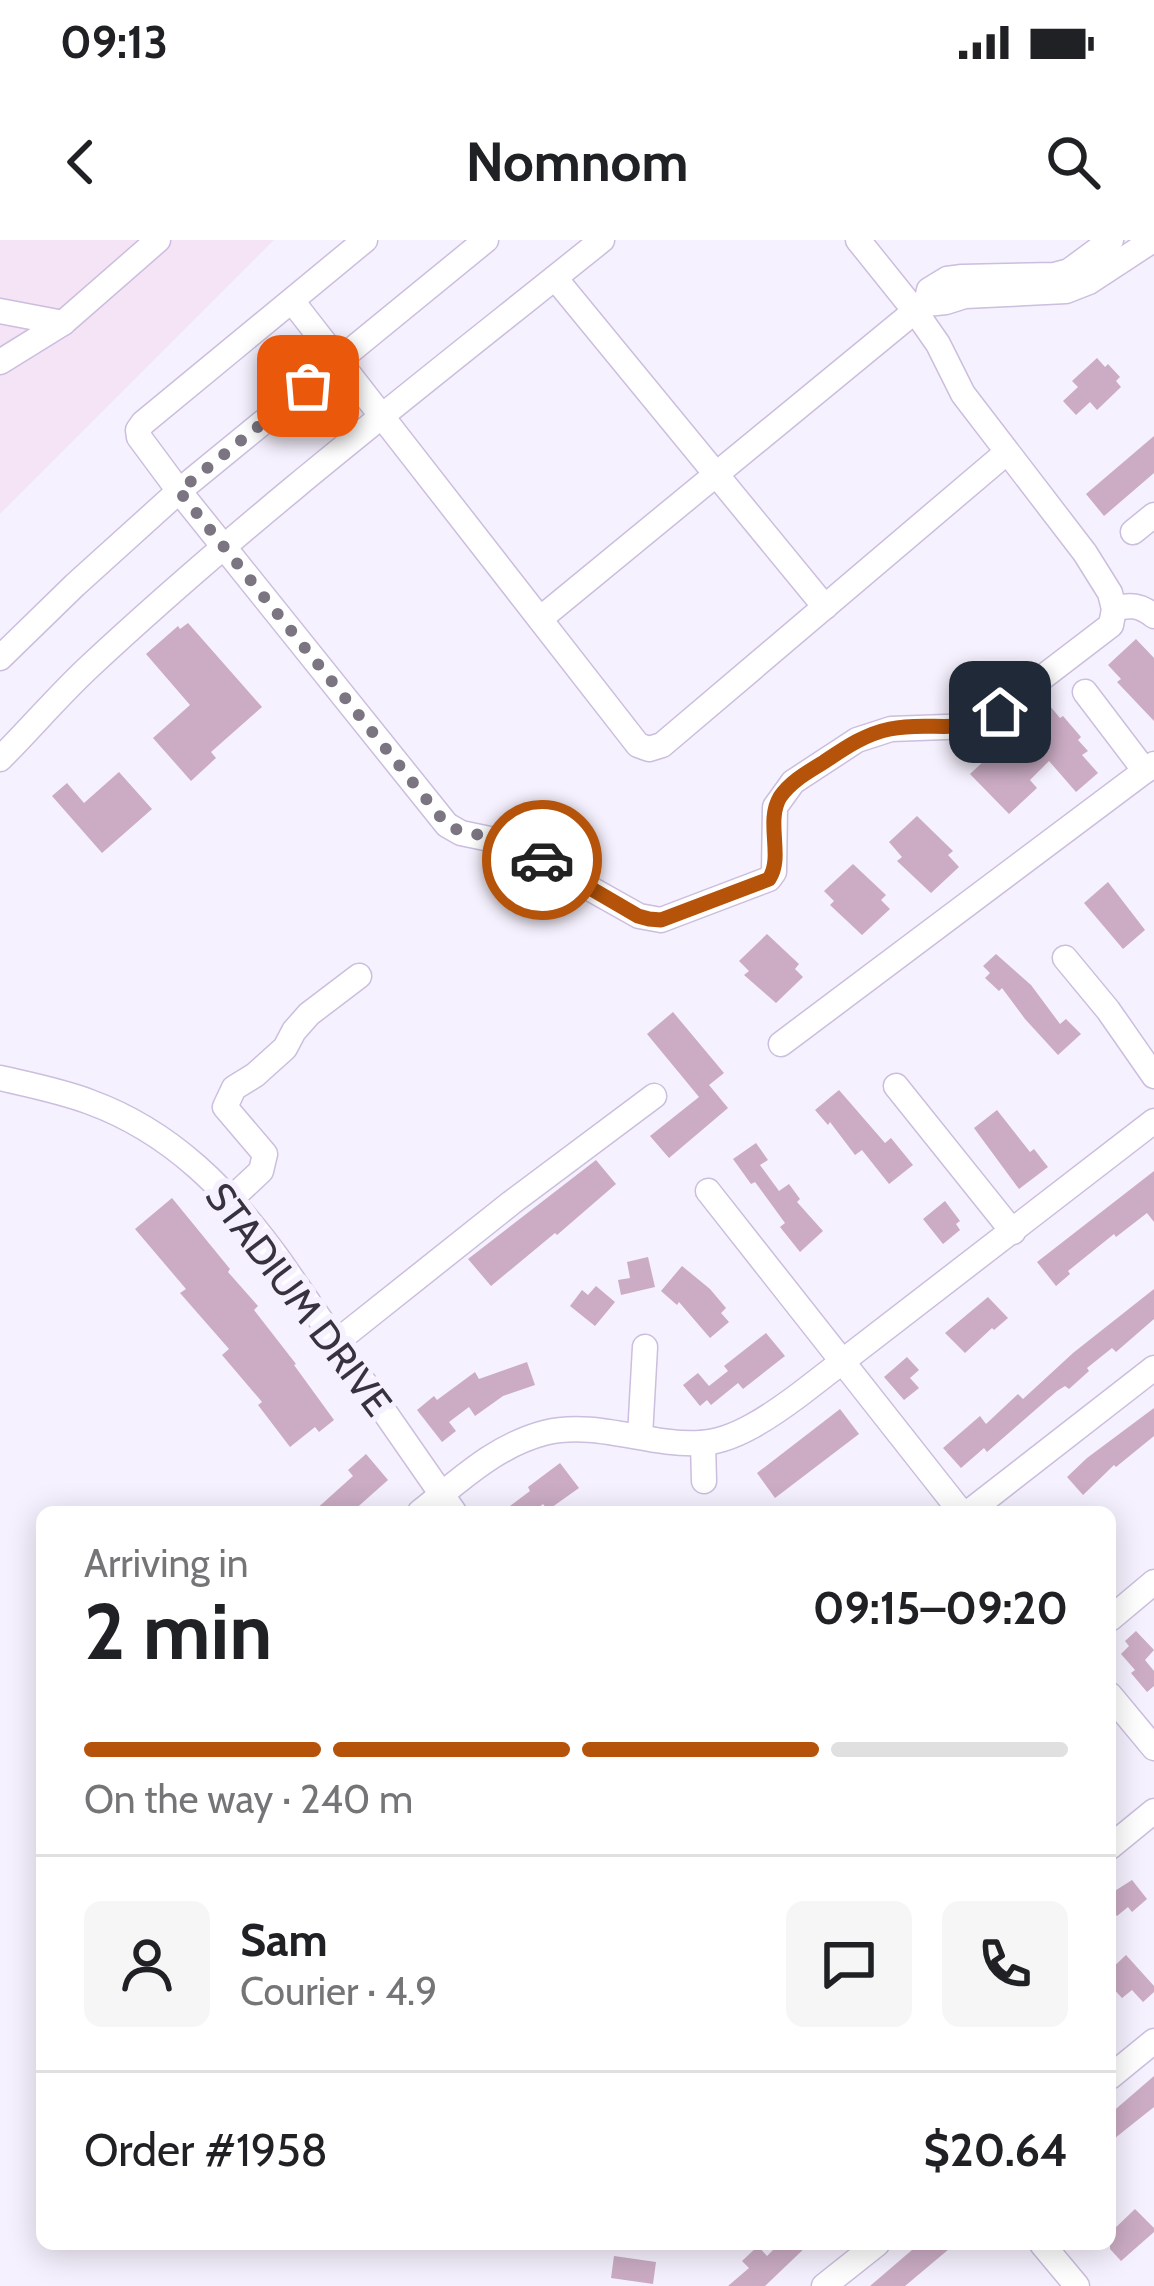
<!DOCTYPE html>
<meta charset="utf-8">
<style>
:root{--surface:#fff;--page:#f6f6f6;--text:#202124;--muted:#757577;--line:#e0e0e0;--accent:#b45309}
body{margin:0;font-family:Cabin,sans-serif;background:var(--page);color:var(--text);height:100vh;display:flex;flex-direction:column;font-size:45px;white-space:nowrap}
*{box-sizing:border-box;margin:0}
p{font-size:39px;color:var(--muted)}
.icon{flex:none;width:66px;height:66px;fill:none;stroke:currentColor;stroke-width:2;stroke-linecap:round;stroke-linejoin:round}
.map{position:relative;flex:1;overflow:hidden}
.side{position:absolute;left:36px;top:1266px;width:1080px;height:744px;display:flex;flex-direction:column;background:var(--surface);border-radius:18px;box-shadow:0 6px 30px #0003}
.side>*{flex:none}
.pin{position:absolute;display:grid;place-items:center;width:102px;height:102px;color:#fff;margin:-51px;border-radius:24px;box-shadow:0 6px 18px #0006}
.courier{position:absolute;display:grid;place-items:center;width:120px;height:120px;margin:-60px;border:9px solid #b45309;border-radius:50%;background:#fff;color:#222;box-shadow:0 3px 15px #0007}
.headline em{font-style:normal;font-weight:700}
.headline div{display:flex;flex-direction:column-reverse}
.headline{display:flex;align-items:center;justify-content:space-between;height:204px;padding:0 48px}
h1{font-size:78px;font-weight:700;line-height:90px}
.bar{display:grid;grid-template-columns:repeat(4,1fr);gap:18px 12px;align-content:center;height:144px;padding:0 48px}
.bar i{height:15px;border-radius:9px;background:var(--line)}
.bar .active{background:var(--accent)}
.bar p{grid-column:span 4}
.line{display:flex;align-items:center;gap:30px;padding:0 48px;border-top:3px solid var(--line)}
.line div{flex:1}
.round{display:grid;place-items:center;flex:none;width:126px;height:126px;border-radius:18px;background:var(--page)}
.status{display:flex;justify-content:space-between;align-items:center;height:84px;padding:0 60px;background:var(--surface);direction:ltr}
.status svg{height:33px;fill:currentColor}
header{display:flex;justify-content:space-between;align-items:center;height:156px;padding:0 48px;background:var(--surface);font-size:54px;font-weight:700}
.map>svg:first-child{display:block}
.education{fill:#f4e4f6}
.building{fill:#cbacc4}
.lines{fill:none;stroke-linecap:round;stroke-linejoin:round}
.minor-casing{stroke:#cbbede;stroke-width:27}
.minor{stroke:#fff;stroke-width:24}
.done{stroke:#7a7581;stroke-width:12;stroke-dasharray:0 21.6}
.route{stroke:#b45309;stroke-width:15}
.labels{text-anchor:middle;stroke-width:12;stroke-linejoin:round;paint-order:stroke}
.street-label{font-size:39px;fill:#37323e;stroke:#f6f1fe}
</style>
<div class="status"><b>09:13</b><svg viewBox="0 0 49 12"><path d="M0 12V9h3v3zM5 12V6h3v6zM10 12V3h3v9zM15 12V0h3v12zM26 1h20v11H26zM47 4h2v5h-2z"/></svg></div>
<header><svg class="icon" aria-label="back" viewBox="0 0 24 24"><path d="M15 5l-7 7 7 7"/></svg>Nomnom<svg class="icon" aria-label="search" viewBox="0 0 24 24"><circle cx="10" cy="10" r="6"/><path d="M15 15l6 6"/></svg></header>
<div class="map">
<svg width="1154" height="2046" viewBox="0 0 1154 2046">
<rect width="100%" height="100%" fill="#f6f1fe"/>
<!-- education -->
<path class="education" d="M0,0H274L0,274Z"/>
<!-- building -->
<g class="building">
<path d="M1097,118L1105,127L1108,124L1120,137L1116,141L1121,147L1097,170L1090,162L1076,175L1063,161L1078,147L1072,141Z"/>
<path d="M1154,196V233L1104,276L1086,254Z"/>
<path d="M188,383L262,467L211,512L216,518L191,541L153,498L190,465L146,414L178,386L180,389Z"/>
<path d="M1136,399L1154,418V481L1117,442L1121,439L1108,425Z"/>
<path d="M1050,466L1060,478L1063,476L1081,497L1078,500L1088,511L1082,515L1098,533L1076,552L1049,521L1030,540L1037,548L1009,574L970,534L1001,505L1003,507Z"/>
<path d="M119,532L152,569L102,613L52,556L67,543L84,563Z"/>
<path d="M917,576L953,611L948,615L959,627L931,653L897,621L902,617L889,602Z"/>
<path d="M853,624L886,655L881,660L890,669L862,695L830,665L834,661L824,651Z"/>
<path d="M1108,642L1145,690L1123,709L1084,663Z"/>
<path d="M767,694L799,724L795,729L803,737L776,763L744,735L749,731L739,721Z"/>
<path d="M996,714L1031,745L1060,784L1066,779L1081,794L1058,815L1025,779L1002,748L999,751L985,738L990,733L983,726Z"/>
<path d="M673,772L724,833L709,845L728,868L669,918L650,896L699,857L647,794Z"/>
<path d="M839,850L885,903L891,898L913,925L889,944L862,910L855,915L830,882L828,885L815,870Z"/>
<path d="M997,870L1030,912L1034,909L1048,927L1019,949L974,888Z"/>
<path d="M756,903L768,920L760,925L779,951L789,944L800,959L797,962L823,991L800,1012L780,987L785,983L755,942L751,944L733,919Z"/>
<path d="M596,920L616,944L557,995L555,993L491,1046L468,1019Z"/>
<path d="M1154,931V982L1147,973L1116,997L1114,994L1068,1031L1070,1034L1056,1046L1037,1022Z"/>
<path d="M172,958L230,1029L228,1032L258,1066L254,1070L296,1124L294,1125L334,1180L319,1192L315,1187L290,1207L258,1165L262,1162L222,1115L229,1109L180,1053L186,1049L135,989Z"/>
<path d="M945,961L960,981L956,984L960,990L943,1004L923,979Z"/>
<path d="M648,1017L655,1047L621,1055L618,1040L630,1038L627,1022Z"/>
<path d="M682,1026L710,1049L726,1068L721,1073L729,1082L710,1098L679,1062L677,1065L661,1051Z"/>
<path d="M596,1046L615,1062L595,1086L570,1066L582,1050L588,1055Z"/>
<path d="M1154,1049V1079L1116,1112L1112,1108L1087,1128L1089,1131L1069,1149L1065,1146L1057,1151L987,1212L984,1208L961,1228L943,1208L980,1176L986,1184L1018,1154L1023,1159L1073,1113Z"/>
<path d="M988,1057L1008,1078L994,1090L992,1088L965,1113L945,1093Z"/>
<path d="M766,1093L785,1116L743,1149L738,1143L711,1165L707,1160L700,1166L683,1145L698,1133L709,1146L728,1131L724,1126Z"/>
<path d="M907,1117L919,1130L910,1138L919,1148L904,1160L884,1137Z"/>
<path d="M527,1122L535,1145L503,1156L475,1176L469,1167L449,1182L456,1191L442,1202L417,1170L434,1156L437,1160L475,1132L479,1139Z"/>
<path d="M1154,1168V1196L1116,1227L1114,1225L1083,1255L1067,1237L1087,1218Z"/>
<path d="M840,1169L859,1194L775,1258L757,1233Z"/>
<path d="M366,1214L388,1240L352,1272H313L353,1236L348,1230Z"/>
<path d="M560,1223L579,1248L548,1270L543,1264L533,1272H502L530,1251L528,1247Z"/>
<path d="M1136,1391L1154,1410L1145,1420L1154,1431V1446L1147,1452L1131,1433L1135,1430L1121,1414L1129,1406L1125,1401Z"/>
<path d="M1132,1640L1147,1659L1132,1672L1128,1667L1117,1676L1110,1668V1654Z"/>
<path d="M1126,1715L1154,1746V1752L1143,1762L1132,1750L1122,1758L1110,1745V1730Z"/>
<path d="M1154,1836V1867L1110,1902V1874Z"/>
<path d="M1135,1969L1154,1988V1992L1121,2021L1110,2009V1993Z"/>
<path d="M779,2004H809L765,2046H728L749,2028L742,2021L758,2006L767,2016Z"/>
<path d="M919,2004H955L905,2046H870Z"/>
<path d="M614,2016L656,2022L653,2044L611,2038Z"/>
</g>
<g class="lines">
<defs>
<g id="minor">
<path d="M365,0L143,183L138,190L139,197L179,251L447,585L461,593L509,603L639,676L661,680L769,639L774,632L775,567L793,542L857,500L891,489L973,486L983,483L1111,385L1114,369L1110,353L1085,313L963,154L938,104L915,71L926,64L929,50L947,39L962,37L1054,35L1069,31L1111,0"/>
<path d="M555,38L825,367"/>
<path d="M292,61L638,505L649,509L662,505L1006,213"/>
<path d="M926,64L946,62L965,56L1066,51L1089,42L1153,0"/>
<path d="M0,71L63,83"/>
<path d="M0,122L63,83L158,0"/>
<path d="M1133,292L1154,275"/>
<path d="M1114,369C1130,364 1140,365 1154,376"/>
<path d="M540,379L915,71L858,0"/>
<path d="M0,418L75,345L179,251L486,0"/>
<path d="M1085,452L1145,531"/>
<path d="M0,519C30,489 58,456 89,427C252,275 429,139 602,0"/>
<path d="M1065,718L1108,770L1154,836"/>
<path d="M781,804L1154,524"/>
<path d="M0,838C30,845 61,851 90,862C172,892 229,951 279,1020L454,1272"/>
<path d="M896,846L1013,992"/>
<path d="M708,951L961,1272"/>
<path d="M231,959L261,931L265,914L225,867L234,848L255,835L285,808L294,791L309,774L359,736"/>
<path d="M335,1103L511,963L654,856"/>
<path d="M640,1196L645,1107"/>
<path d="M703,1203L704,1241"/>
<path d="M420,1272C459,1241 495,1206 544,1193C597,1180 648,1206 700,1203C734,1202 772,1175 799,1155L1154,881"/>
<path d="M969,1272L1154,1128"/>
<path d="M1110,1379L1154,1342"/>
<path d="M1110,1455L1154,1508"/>
<path d="M1110,1607L1154,1571"/>
<path d="M1110,1837L1154,1801"/>
<path d="M1042,2004L1077,2046"/>
<path d="M824,2046L877,2004"/>
</g>
</defs>
<!-- minor casing -->
<use href="#minor" class="minor-casing"/>
<!-- minor -->
<use href="#minor" class="minor"/>
</g>
<g class="lines">
<!-- done -->
<path class="done" d="M308,146L179,251L447,585C463,594 478,593 496,599C512,604 527,612 542,620"/>
<!-- route -->
<path class="route" d="M542,620L638,676L649,679L661,680L769,639C784,617 765,582 780,557C791,541 808,532 824,522C845,508 865,494 890,489C932,480 961,497 1000,472"/>
</g>
<g class="labels">
<!-- street labels -->
<g class="street-label">
<text transform="translate(299 1059) rotate(53)" y="14">STADIUM DRIVE</text>
</g>
</g>
</svg>
<div class="pin" style="left:308px;top:146px;background:#ea580c"><svg class="icon" aria-label="bag" viewBox="0 0 24 24"><path d="M5 8h14l-1 12H6zM9 8a3 3 0 0 1 6 0"/></svg></div>
<div class="pin" style="left:1000px;top:472px;background:#1f2937"><svg class="icon" aria-label="home" viewBox="0 0 24 24"><path d="M3 11l9-7 9 7M6 9v11h12V9"/></svg></div>
<div class="courier" style="left:542px;top:620px"><svg class="icon" aria-label="car" viewBox="0 0 24 24"><path d="M5 17H2v-5l4-1 3-4h7l3 4 3 1v5h-3M9 17h6M6 11h13"/><circle cx="7" cy="17" r="2"/><circle cx="17" cy="17" r="2"/></svg></div>
<section class="side">
<div class="headline"><div><h1>2 min</h1><p>Arriving in</p></div><em>09:15–09:20</em></div>
<div class="bar"><i class="active"></i><i class="active"></i><i class="active"></i><i></i><p>On the way · 240 m</p></div>
<div class="line" style="height:216px"><a class="round"><svg class="icon" aria-label="person" viewBox="0 0 24 24"><circle cx="12" cy="8" r="4"/><path d="M4 21q1-7 8-7t8 7"/></svg></a><div><b>Sam</b><p>Courier · 4.9</p></div><a class="round"><svg class="icon" aria-label="chat" viewBox="0 0 24 24"><path d="M4 5h16v11H9l-5 4z"/></svg></a><a class="round"><svg class="icon" aria-label="phone" viewBox="0 0 24 24"><path d="M5 4h4l2 5-3 2q2 4 5 5l2-3 5 2v4C11 20 4 13 5 4z"/></svg></a></div>
<div class="line" style="height:156px"><div>Order #1958</div><b>$20.64</b></div>
</section>
</div>
